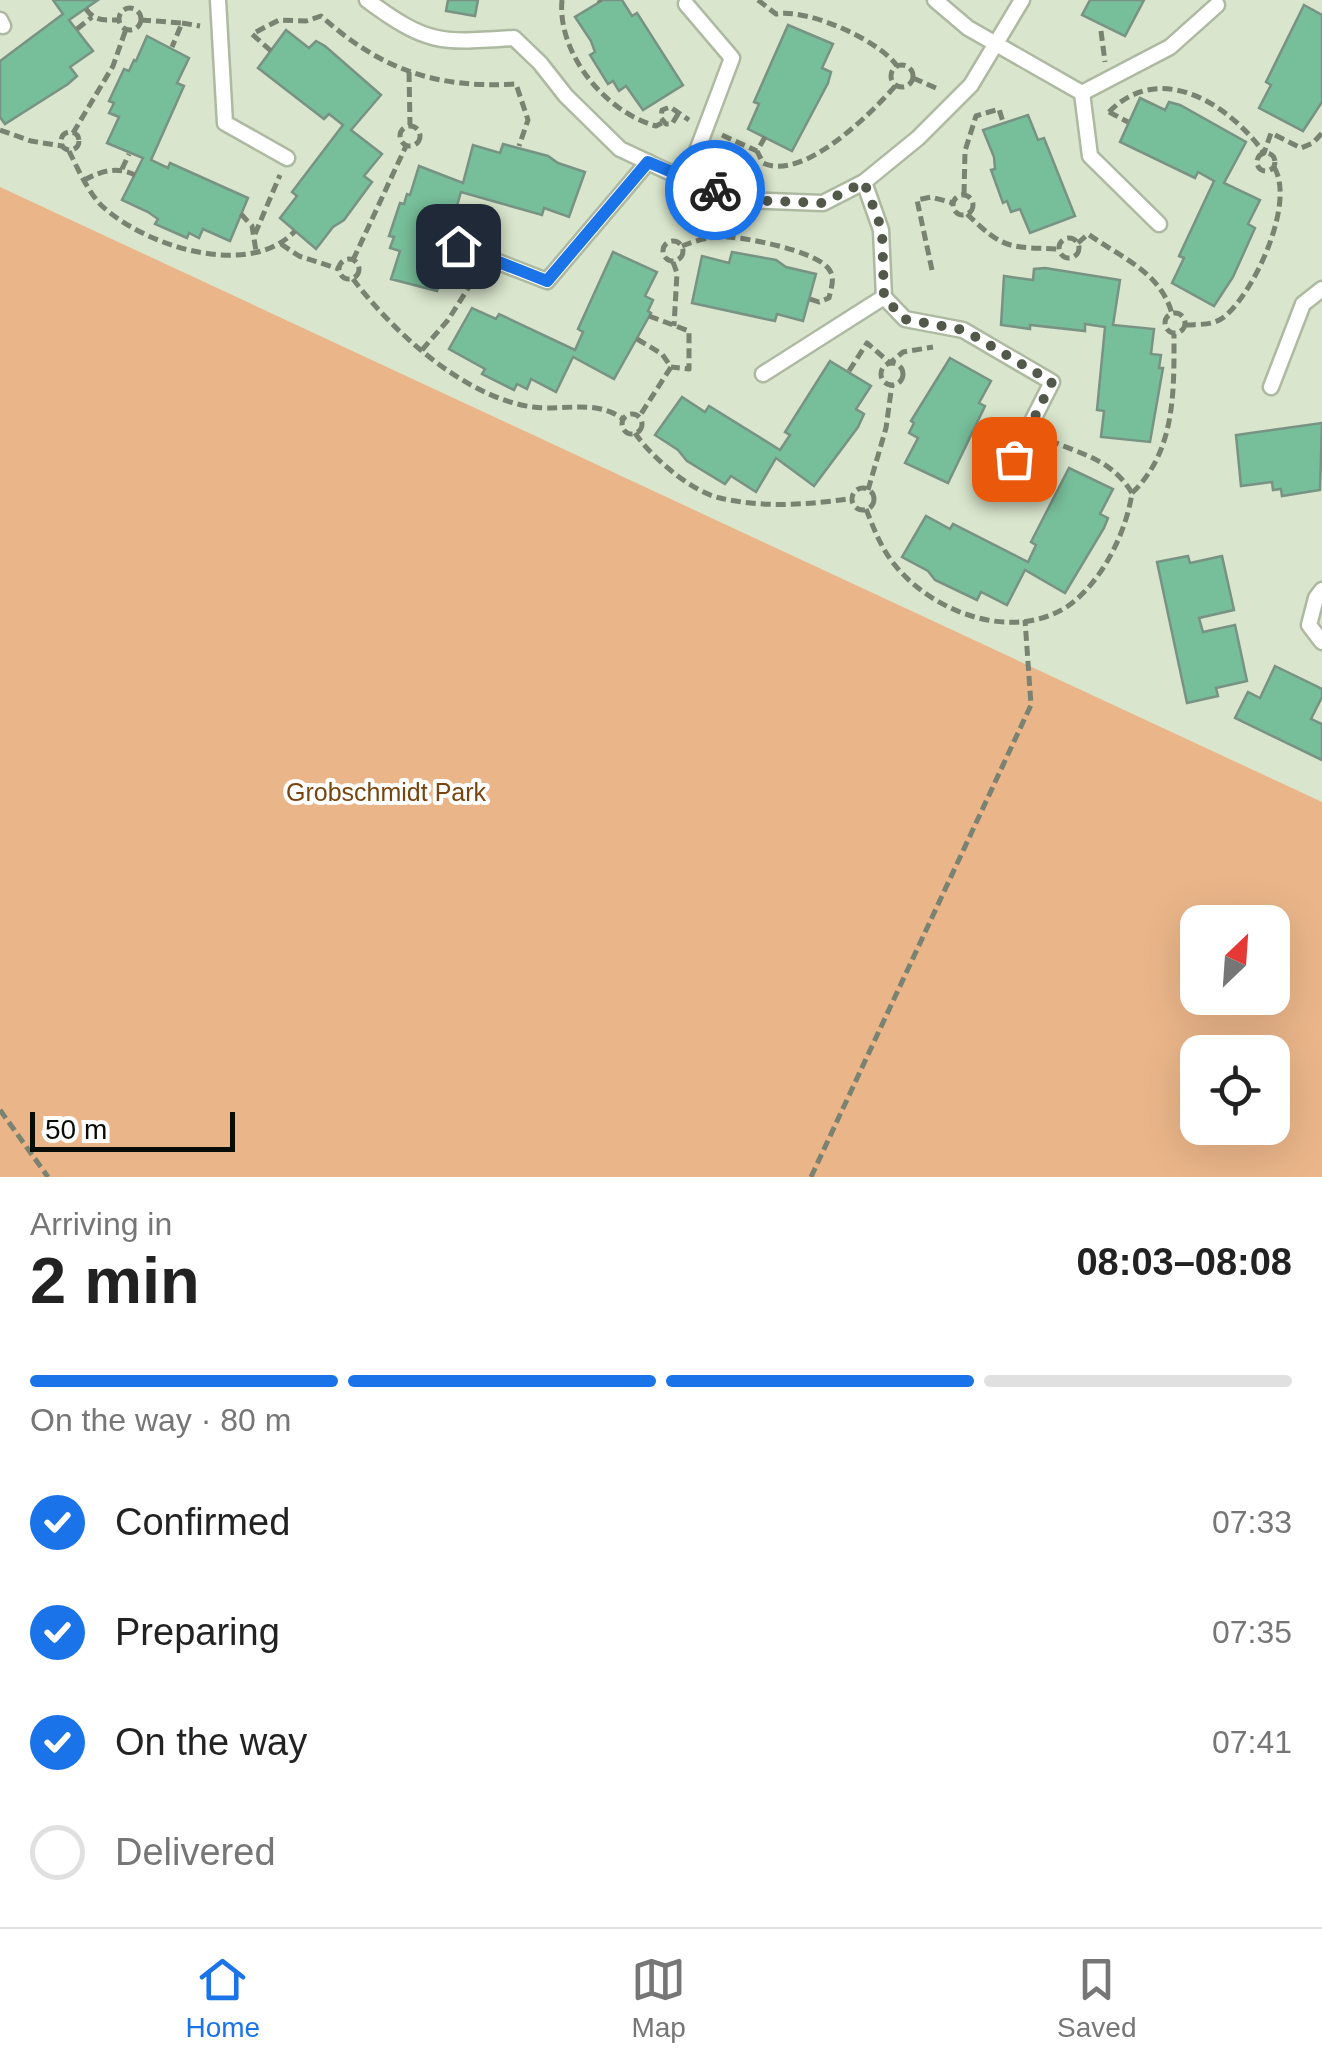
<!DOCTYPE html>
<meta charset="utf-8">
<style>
:root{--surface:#fff;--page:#f6f6f6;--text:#222;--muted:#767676;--line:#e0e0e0;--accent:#1a73e8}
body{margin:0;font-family:Arial,sans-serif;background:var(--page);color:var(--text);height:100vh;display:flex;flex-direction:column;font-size:38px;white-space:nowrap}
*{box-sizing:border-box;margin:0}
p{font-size:32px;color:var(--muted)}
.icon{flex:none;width:55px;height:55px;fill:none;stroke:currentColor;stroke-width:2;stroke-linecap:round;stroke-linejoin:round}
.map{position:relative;height:1177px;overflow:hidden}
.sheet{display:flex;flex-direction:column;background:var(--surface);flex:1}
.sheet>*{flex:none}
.needle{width:65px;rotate:25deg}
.tools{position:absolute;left:1180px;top:905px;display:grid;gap:20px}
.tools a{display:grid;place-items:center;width:110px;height:110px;border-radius:20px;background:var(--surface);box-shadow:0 10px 40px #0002;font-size:50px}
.scale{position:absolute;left:30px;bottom:25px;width:205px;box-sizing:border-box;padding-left:10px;border:5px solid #090d06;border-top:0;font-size:28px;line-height:35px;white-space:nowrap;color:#090d06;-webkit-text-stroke:8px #fff;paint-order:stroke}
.pin{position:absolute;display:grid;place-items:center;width:85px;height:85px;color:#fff;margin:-42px;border-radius:20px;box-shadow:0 5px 15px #0006}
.courier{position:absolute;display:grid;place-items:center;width:100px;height:100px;margin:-50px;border:8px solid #1a73e8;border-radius:50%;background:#fff;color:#222;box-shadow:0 2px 12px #0007}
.summary em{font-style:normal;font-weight:600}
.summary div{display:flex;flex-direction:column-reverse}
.summary{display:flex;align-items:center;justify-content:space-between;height:170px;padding:0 30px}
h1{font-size:65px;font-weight:600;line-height:75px}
.bar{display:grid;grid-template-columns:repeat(4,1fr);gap:15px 10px;align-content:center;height:120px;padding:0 30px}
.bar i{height:12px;border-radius:8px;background:var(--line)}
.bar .current{background:var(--accent)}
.bar p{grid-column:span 4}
ol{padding:0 30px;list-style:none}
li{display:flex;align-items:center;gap:30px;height:110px}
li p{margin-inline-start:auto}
li .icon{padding:10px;border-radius:50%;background:var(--accent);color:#fff;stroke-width:4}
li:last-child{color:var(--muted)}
li i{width:55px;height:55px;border:5px solid var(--line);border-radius:50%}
.dock{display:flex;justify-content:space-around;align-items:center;height:140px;border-top:2px solid var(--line);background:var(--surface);font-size:28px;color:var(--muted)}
.dock a{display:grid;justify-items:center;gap:5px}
.dock .current{color:var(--accent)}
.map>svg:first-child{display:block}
.green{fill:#eab589;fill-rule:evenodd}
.building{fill:#77be9a;stroke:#789384;stroke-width:2.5}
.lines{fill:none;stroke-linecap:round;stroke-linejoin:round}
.service-casing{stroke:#aeb9a1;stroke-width:19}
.path{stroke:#7a8271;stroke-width:5;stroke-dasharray:10 5;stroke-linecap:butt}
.service{stroke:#fff;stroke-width:14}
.done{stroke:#52594b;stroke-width:10;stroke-dasharray:0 18}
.route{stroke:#1a73e8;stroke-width:12}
.labels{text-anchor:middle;stroke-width:8;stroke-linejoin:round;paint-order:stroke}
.park-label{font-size:25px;fill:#78450f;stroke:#fff}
</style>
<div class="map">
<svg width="1322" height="1177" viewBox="0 0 1322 1177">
<rect width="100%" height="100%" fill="#d9e5cc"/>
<!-- green -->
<path class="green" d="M0,187L1322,802V1177H0ZM1198,922H1272V998H1198ZM1198,1052H1272V1128H1198Z"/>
<!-- building -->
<g class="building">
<path d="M53,0H98L69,20L93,51L70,67L77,76L68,84L5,124L0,117V61L63,14Z"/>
<path d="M448,0H478L475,16L446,11Z"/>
<path d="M603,0H622L632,16L637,13L683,85L643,110L626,86L619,91L613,81L608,84L590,55L595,52L591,41L575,17Z"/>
<path d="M1090,0H1144L1125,36L1082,15Z"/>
<path d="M1304,5L1322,15V102L1303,131L1259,108L1271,85L1266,82Z"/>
<path d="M788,25L833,44L822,68L831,72L828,83L792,151L748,129L759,104L754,102Z"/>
<path d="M286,30L309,48L316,41L325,46L381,95L351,130L382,154L364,176L372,182L344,220L333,227L316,249L280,218L297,196L292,192L343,125L329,114L324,119L258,68Z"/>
<path d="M147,36L189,58L177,83L184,86L151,160L168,168L170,163L248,198L230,241L203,229L199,238L189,233L187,238L155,224L158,219L148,212L122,200L143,158L107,143L119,117L109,113L114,103L109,101L124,69L129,71L134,60L136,61Z"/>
<path d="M1140,98L1165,110L1169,102L1180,105L1246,142L1224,183L1260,200L1248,224L1255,228L1233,277L1214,306L1172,283L1184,258L1179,256L1214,181L1198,172L1195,178L1120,142Z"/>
<path d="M1028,115L1038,140L1044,138L1075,216L1030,233L1020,209L1011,212L1007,201L1003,203L991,170L995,169L994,157L983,130Z"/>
<path d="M503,144L548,156L558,163L585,172L569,217L544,208L542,215L461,192L456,209L461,211L437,291L391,279L400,251L390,248L394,237L389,236L400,203L404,204L407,194L410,195L419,166L463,183L473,145L500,153Z"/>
<path d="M613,252L657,272L645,296L653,300L648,311L651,313L614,379L573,357L556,392L531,379L527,389L517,384L514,390L482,374L485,369L449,349L472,308L496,319L499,314L575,350L583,332L578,329Z"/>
<path d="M732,252L776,260L786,267L816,274L803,321L777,314L775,321L692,303L702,256L729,263Z"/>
<path d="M1045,268L1120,280L1113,325L1154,329L1151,354L1161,355L1159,368H1163L1150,442L1101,437L1104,411L1097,410L1105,327L1085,324V331L1030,325V329L1001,325L1004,276L1033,280L1034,269Z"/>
<path d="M950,358L991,381L979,403L985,406L948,483L905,463L918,438L909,433L914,423L911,421Z"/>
<path d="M830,361L871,386L856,409L864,414L858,427L814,486L776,458L756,492L731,476L725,484L687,461L678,450L655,435L682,397L705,412L709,406L780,450L790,435L785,432Z"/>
<path d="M1322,423L1320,490L1282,496L1281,489L1273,490L1272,482L1241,486L1236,435Z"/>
<path d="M1069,468L1113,489L1100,514L1108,518L1104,528L1065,593L1025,570L1007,605L981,592L977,600L935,580L928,571L902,557L926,516L950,529L953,524L1028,562L1036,545L1031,542Z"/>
<path d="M1188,556L1190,563L1222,556L1234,610L1199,618L1203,632L1235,625L1247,681L1216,688L1218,696L1187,703L1157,562Z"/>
<path d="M1275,666L1322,689V697L1311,719L1322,724V760L1235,718L1248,692L1260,698Z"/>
</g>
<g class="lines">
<defs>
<g id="service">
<path d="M218,0L225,123L287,158"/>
<path d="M367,0C428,45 440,43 514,38L540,63L566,96L620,149L686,180L743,200L823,203L864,182L918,138L971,85L1022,0"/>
<path d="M935,0L968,28L1082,93L1170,47L1217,5"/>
<path d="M0,20L3,26"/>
<path d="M1082,93L1090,156L1159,224"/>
<path d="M686,180L732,58L686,4"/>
<path d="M864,182L881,230L884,297L905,319L963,330L1052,382L999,487"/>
<path d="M457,246L547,281L648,162"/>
<path d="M763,374L884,297"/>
<path d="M1271,387L1303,304L1322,289"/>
<path d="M1322,590L1316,598L1309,625L1322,642"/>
</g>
</defs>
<!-- service casing -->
<use href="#service" class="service-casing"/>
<!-- path -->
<g class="path">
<path d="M562,0C557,53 605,112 656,126L664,122"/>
<path d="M599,0L600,2"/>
<path d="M758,0L776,14C807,8 879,40 897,66"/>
<circle cx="130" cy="19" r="11"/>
<path d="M86,9C95,22 105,20 120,20"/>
<path d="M141,20L182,23L172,47"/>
<path d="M182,23L200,26"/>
<path d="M77,29L92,17"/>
<path d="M1101,31L1105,62"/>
<path d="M271,51L252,34L279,20L306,21L321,16C380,69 436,89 516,84L528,120L519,146"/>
<circle cx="902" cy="76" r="11"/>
<path d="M409,72L410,125"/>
<path d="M913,78L938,89"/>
<path d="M1109,112C1160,60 1229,104 1264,153L1271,133L1301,148L1313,143L1322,133"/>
<path d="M1109,112L1128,122"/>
<path d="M678,114L672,124H666L661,118L662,110L670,107L689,120"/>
<circle cx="410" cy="136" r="10"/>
<path d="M0,130L31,141L62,146"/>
<circle cx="70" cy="141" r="9"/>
<path d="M73,133L113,66L126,29"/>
<path d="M722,135L757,151"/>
<path d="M765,137L757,151L763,163C803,182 872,113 896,85"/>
<path d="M69,151C78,169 87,190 101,205C144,246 249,280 295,231"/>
<circle cx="1266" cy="162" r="9"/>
<path d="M122,169L129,154"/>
<path d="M84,180C102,171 116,166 135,175"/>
<path d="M964,194L965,151L976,116L999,109L1003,122"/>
<circle cx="963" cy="205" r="10"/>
<path d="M241,214L252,226L256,251"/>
<path d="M967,214C1004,250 1009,247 1059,249"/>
<path d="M255,234L280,175"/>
<circle cx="1069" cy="248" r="10"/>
<circle cx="673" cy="251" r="10"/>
<path d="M1078,243L1088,234C1120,257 1161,272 1172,314"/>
<path d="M281,244L299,256L339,269"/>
<path d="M682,246C694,241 708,237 721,237C743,236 815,251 828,268C836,277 831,288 829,298L819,302L810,299"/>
<circle cx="349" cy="269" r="10"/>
<path d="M353,260L406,146"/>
<path d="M673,262L677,273L674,326"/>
<path d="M932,270L917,200L931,197L953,203"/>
<path d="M353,279C393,332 465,398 533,407C564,411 596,399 623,419"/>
<circle cx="1175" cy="323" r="10"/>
<path d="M649,316L689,331V369L671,367"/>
<path d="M1186,325C1198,324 1213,326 1224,317C1254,293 1296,203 1274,167"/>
<path d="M637,339L662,354L671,367L639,417"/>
<path d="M422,350L448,320L476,276"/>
<circle cx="892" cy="374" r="11"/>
<path d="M849,371L867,343L890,363L903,352L933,347"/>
<circle cx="632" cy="424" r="10"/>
<path d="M635,433C651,457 692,492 720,498C762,508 811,505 853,498"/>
<circle cx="863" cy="499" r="11"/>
<path d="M868,490L886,428L892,384"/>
<path d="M1132,493C1176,451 1174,390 1174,334"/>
<path d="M866,509C874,529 881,548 894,564C932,612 1012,643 1068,606C1102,582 1126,533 1132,493C1109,456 1079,455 1043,437"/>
<path d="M0,1110L48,1177"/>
<path d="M811,1177L1031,705L1025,620"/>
</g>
<!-- service -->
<use href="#service" class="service"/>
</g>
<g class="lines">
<!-- done -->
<path class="done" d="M715,190L744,200L823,203L864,182L882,230L884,297L904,319L964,330L1052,382L1014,459"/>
<!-- route -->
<path class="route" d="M458,246L547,281L648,162L715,190"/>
</g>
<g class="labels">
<!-- park labels -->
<g class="park-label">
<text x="386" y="801">Grobschmidt Park</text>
</g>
</g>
</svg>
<div class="tools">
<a><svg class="needle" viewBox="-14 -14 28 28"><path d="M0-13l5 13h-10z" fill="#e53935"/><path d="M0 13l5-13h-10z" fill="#767676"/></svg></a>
<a><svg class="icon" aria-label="locate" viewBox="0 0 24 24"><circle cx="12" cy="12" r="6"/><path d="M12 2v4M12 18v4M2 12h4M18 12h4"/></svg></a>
</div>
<div class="scale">50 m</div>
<div class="pin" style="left:1014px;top:459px;background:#ea580c"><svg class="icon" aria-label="bag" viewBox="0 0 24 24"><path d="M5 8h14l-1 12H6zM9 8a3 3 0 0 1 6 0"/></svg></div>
<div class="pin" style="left:458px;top:246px;background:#1f2937"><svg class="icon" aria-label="home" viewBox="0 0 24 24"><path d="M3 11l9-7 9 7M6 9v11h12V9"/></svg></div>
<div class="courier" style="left:715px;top:190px"><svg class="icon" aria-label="bike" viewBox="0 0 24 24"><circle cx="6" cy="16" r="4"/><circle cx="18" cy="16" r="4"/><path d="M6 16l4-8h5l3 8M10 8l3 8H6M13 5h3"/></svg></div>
</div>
<section class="sheet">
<div class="summary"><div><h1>2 min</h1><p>Arriving in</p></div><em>08:03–08:08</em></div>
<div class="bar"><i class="current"></i><i class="current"></i><i class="current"></i><i></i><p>On the way · 80 m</p></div>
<ol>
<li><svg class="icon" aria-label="check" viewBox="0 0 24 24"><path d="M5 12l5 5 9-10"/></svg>Confirmed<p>07:33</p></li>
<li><svg class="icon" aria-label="check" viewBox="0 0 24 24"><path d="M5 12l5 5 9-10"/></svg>Preparing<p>07:35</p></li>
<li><svg class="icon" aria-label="check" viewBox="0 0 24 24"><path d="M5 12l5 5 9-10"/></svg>On the way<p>07:41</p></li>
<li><i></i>Delivered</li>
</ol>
</section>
<nav class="dock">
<a class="current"><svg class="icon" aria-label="home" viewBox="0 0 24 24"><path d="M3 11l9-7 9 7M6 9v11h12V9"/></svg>Home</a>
<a><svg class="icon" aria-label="map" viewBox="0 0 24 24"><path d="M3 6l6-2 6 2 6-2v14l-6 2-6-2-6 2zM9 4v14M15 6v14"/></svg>Map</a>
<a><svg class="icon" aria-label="saved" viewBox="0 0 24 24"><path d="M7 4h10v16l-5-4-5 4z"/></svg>Saved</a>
</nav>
